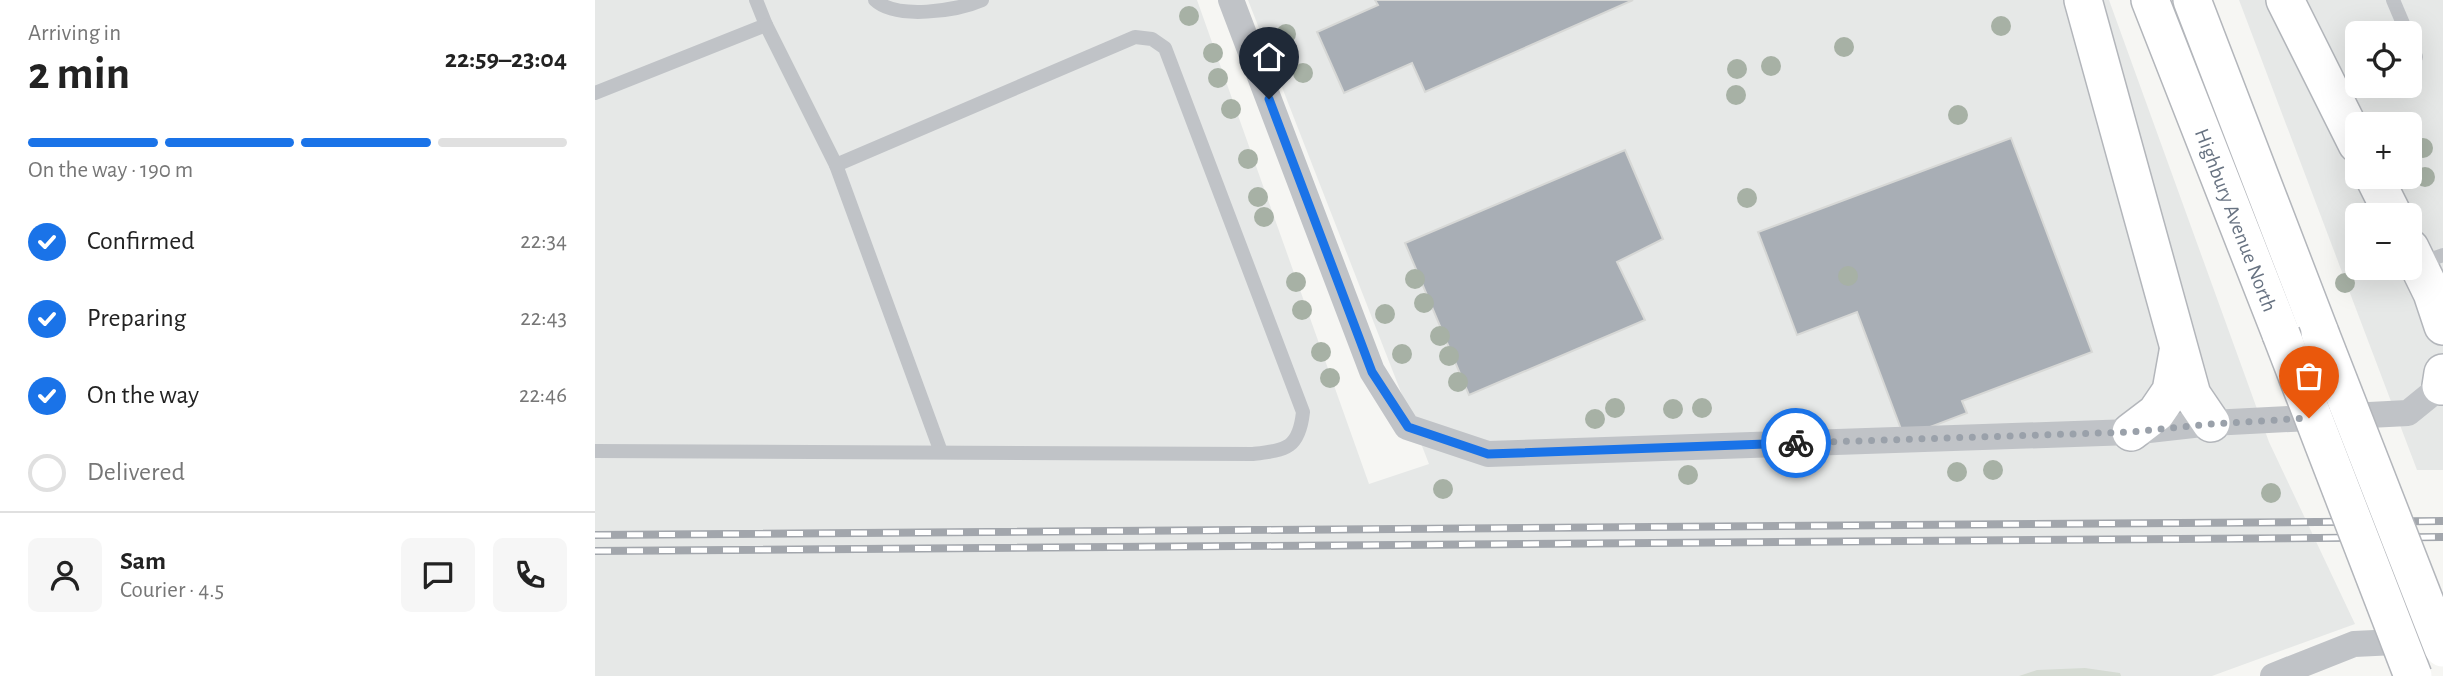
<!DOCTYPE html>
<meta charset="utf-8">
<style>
:root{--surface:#fff;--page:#f6f6f6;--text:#222;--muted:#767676;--line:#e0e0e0;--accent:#1a73e8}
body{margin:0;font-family:"Alegreya Sans",sans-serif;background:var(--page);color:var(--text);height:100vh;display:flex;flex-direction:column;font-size:26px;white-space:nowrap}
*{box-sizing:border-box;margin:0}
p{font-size:23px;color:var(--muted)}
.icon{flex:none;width:38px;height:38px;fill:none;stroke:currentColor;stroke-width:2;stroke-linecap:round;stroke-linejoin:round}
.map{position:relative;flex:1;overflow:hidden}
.sheet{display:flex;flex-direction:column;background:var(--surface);width:595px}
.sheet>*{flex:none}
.buttons{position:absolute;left:1750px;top:21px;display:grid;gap:14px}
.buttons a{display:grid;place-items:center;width:77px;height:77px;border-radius:10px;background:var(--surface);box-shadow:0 7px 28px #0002;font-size:35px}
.pin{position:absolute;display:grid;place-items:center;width:60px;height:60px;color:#fff;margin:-72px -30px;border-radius:50% 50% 50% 0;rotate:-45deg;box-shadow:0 0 7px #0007}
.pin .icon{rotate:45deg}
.courier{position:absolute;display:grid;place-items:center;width:70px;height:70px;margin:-35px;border:5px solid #1a73e8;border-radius:50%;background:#fff;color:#222;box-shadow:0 2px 9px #0007}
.head em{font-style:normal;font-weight:600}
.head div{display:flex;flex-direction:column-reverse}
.head{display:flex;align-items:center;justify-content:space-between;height:119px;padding:0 28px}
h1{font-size:46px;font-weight:600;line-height:52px}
.bar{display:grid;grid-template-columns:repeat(4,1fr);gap:10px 7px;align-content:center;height:84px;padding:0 28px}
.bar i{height:9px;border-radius:5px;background:var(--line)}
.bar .current{background:var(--accent)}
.bar p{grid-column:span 4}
.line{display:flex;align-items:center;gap:18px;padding:0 28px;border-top:2px solid var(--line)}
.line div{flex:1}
.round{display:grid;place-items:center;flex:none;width:74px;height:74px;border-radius:10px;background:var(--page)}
ol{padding:0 28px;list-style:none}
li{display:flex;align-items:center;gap:21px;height:77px}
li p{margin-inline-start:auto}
li .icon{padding:7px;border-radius:50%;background:var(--accent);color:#fff;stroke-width:4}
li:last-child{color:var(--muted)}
li i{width:38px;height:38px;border:4px solid var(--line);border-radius:50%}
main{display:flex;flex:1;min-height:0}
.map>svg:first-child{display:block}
.built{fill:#e6e8e7;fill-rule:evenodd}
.green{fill:#d5dbd3}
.building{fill:#a8aeb5;stroke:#d7d8d6;stroke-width:2}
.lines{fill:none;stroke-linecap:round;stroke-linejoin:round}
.secondary-casing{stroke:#b3b6bb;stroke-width:40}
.service{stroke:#c0c3c7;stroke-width:14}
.minor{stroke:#c0c3c7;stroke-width:26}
.secondary{stroke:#fff;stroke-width:37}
.rail-casing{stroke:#a2a6ac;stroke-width:8}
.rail{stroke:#fff;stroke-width:5;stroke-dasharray:16;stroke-linecap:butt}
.secondary-bridge-casing{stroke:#b3b6bb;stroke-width:40;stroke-linecap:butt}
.secondary-bridge{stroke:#fff;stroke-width:37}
.tree{fill:#a7b1a5}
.done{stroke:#9aa1aa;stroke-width:7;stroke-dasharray:0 12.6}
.route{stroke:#1a73e8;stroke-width:9}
.labels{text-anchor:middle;stroke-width:7;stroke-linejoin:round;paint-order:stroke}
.street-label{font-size:21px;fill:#687382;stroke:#fff}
</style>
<main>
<section class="sheet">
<div class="head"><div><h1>2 min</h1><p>Arriving in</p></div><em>22:59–23:04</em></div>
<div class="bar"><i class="current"></i><i class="current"></i><i class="current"></i><i></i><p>On the way · 190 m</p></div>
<ol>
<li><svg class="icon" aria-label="check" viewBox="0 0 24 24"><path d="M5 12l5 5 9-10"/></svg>Confirmed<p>22:34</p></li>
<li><svg class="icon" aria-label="check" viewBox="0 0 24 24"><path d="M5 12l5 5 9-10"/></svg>Preparing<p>22:43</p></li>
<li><svg class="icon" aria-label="check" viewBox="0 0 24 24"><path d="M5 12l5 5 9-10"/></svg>On the way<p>22:46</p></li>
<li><i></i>Delivered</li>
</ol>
<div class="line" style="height:126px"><a class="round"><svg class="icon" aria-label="person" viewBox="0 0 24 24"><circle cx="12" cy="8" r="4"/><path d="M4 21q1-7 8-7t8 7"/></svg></a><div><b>Sam</b><p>Courier · 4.5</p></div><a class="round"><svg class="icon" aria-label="chat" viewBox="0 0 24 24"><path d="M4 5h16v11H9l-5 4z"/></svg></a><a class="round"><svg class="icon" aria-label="phone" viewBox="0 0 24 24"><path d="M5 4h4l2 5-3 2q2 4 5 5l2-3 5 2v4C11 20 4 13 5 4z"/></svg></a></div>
</section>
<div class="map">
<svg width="1848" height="676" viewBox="0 0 1848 676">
<rect width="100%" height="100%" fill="#f6f6f3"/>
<!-- built -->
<g class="built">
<path d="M0,0H602L774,484L834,464L653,0H1514L1674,442L1760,624L1617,676H0Z"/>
<path d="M1644,0H1848V470H1822ZM1762,33H1815V86H1762ZM1762,124H1815V177H1762ZM1762,215H1815V268H1762Z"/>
</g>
<!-- green -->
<path class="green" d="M1490,668L1525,673L1526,676H1424L1442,670Z"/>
<!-- building -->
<g class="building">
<path d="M780,0H1038L830,92L817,63L749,93L722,32L783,5Z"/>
<path d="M1416,138L1497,352L1367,401L1372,413L1309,437L1262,312L1202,335L1163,232Z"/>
<path d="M1030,150L1068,239L1022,262L1050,320L874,395L810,243Z"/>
</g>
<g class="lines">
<defs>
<g id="secondary">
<path d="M1488,0L1597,395L1616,423"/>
<path d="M1555,0L1686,334"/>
<path d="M1597,0L1725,333"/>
<path d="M1690,0L1762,144"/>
<path d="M1779,177L1798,215"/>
<path d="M1815,248L1837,293L1848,326"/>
<path d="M1846,386L1848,373"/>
<path d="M1536,432L1561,413L1576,391L1583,352"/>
</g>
</defs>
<!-- secondary casing -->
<use href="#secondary" class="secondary-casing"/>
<!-- service -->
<g class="service">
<path d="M280,0C301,20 362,11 387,0"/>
<path d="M1798,0L1812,33"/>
<path d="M1815,41L1821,57"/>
<path d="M0,93L171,25L161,0"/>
<path d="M241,165L346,452"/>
<path d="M1823,264L1848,255"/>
<path d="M0,451L658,454C691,450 704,449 708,412L570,48L557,39L540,37L241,165L171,25"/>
</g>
<!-- minor -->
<g class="minor">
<path d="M636,0L777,371L812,427L893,454L1536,432L1616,423L1813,413L1846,386"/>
<path d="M1678,676L1759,644L1821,641"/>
</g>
<!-- secondary -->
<use href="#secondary" class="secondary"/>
<defs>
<g id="rail">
<path d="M0,535L1848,521"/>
<path d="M0,551L1848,537"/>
</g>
</defs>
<!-- rail casing -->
<use href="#rail" class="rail-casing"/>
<!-- rail -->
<use href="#rail" class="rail"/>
<defs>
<g id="secondary-bridge">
<path d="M1725,333L1848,648"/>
<path d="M1686,334L1818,676"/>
</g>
</defs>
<!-- secondary-bridge casing -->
<use href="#secondary-bridge" class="secondary-bridge-casing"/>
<!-- secondary-bridge -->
<use href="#secondary-bridge" class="secondary-bridge"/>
</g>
<!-- trees -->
<g class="tree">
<circle cx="594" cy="16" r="10"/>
<circle cx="1406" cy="26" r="10"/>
<circle cx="691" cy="34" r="10"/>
<circle cx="1249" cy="47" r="10"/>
<circle cx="618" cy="53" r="10"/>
<circle cx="1176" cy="66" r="10"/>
<circle cx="1142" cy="69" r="10"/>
<circle cx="708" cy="73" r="10"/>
<circle cx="623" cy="78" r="10"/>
<circle cx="1141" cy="95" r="10"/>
<circle cx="636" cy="109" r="10"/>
<circle cx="1363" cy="115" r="10"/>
<circle cx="1828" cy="148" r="10"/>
<circle cx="653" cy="159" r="10"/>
<circle cx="1830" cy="177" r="10"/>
<circle cx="663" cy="197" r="10"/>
<circle cx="1152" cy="198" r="10"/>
<circle cx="669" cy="217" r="10"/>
<circle cx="1253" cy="276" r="10"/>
<circle cx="820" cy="279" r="10"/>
<circle cx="701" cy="282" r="10"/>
<circle cx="1750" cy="283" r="10"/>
<circle cx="829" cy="303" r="10"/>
<circle cx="707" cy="310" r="10"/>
<circle cx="790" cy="314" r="10"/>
<circle cx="845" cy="336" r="10"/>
<circle cx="726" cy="352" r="10"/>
<circle cx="807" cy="354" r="10"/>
<circle cx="854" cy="356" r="10"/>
<circle cx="735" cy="378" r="10"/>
<circle cx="863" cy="382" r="10"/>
<circle cx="1020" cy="408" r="10"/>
<circle cx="1107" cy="408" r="10"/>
<circle cx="1078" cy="409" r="10"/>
<circle cx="1000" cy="419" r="10"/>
<circle cx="1398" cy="470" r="10"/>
<circle cx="1362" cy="472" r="10"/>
<circle cx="1093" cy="475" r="10"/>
<circle cx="848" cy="489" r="10"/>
<circle cx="1676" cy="493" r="10"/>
</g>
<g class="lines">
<!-- done -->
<path class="done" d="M1201,443L1536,432L1616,424L1714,418"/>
<!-- route -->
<path class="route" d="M674,99L777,372L813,427L893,454L1201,443"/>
</g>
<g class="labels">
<!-- street labels -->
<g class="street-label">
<text transform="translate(1641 220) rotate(69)" y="7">Highbury Avenue North</text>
</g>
</g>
</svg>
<div class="buttons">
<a><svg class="icon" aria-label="locate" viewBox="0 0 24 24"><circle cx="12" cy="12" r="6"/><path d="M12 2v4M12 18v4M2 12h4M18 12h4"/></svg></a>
<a>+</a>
<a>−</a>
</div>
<div class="pin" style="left:1714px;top:418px;background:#ea580c"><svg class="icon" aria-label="bag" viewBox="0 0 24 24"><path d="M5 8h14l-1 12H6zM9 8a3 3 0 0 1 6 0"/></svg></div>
<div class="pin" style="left:674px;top:99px;background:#1f2937"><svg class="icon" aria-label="home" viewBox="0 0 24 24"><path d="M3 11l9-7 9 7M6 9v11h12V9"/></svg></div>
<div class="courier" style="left:1201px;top:443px"><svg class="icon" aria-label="bike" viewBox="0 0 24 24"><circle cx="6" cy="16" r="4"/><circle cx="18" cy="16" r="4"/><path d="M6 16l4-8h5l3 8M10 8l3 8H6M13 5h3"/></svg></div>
</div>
</main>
